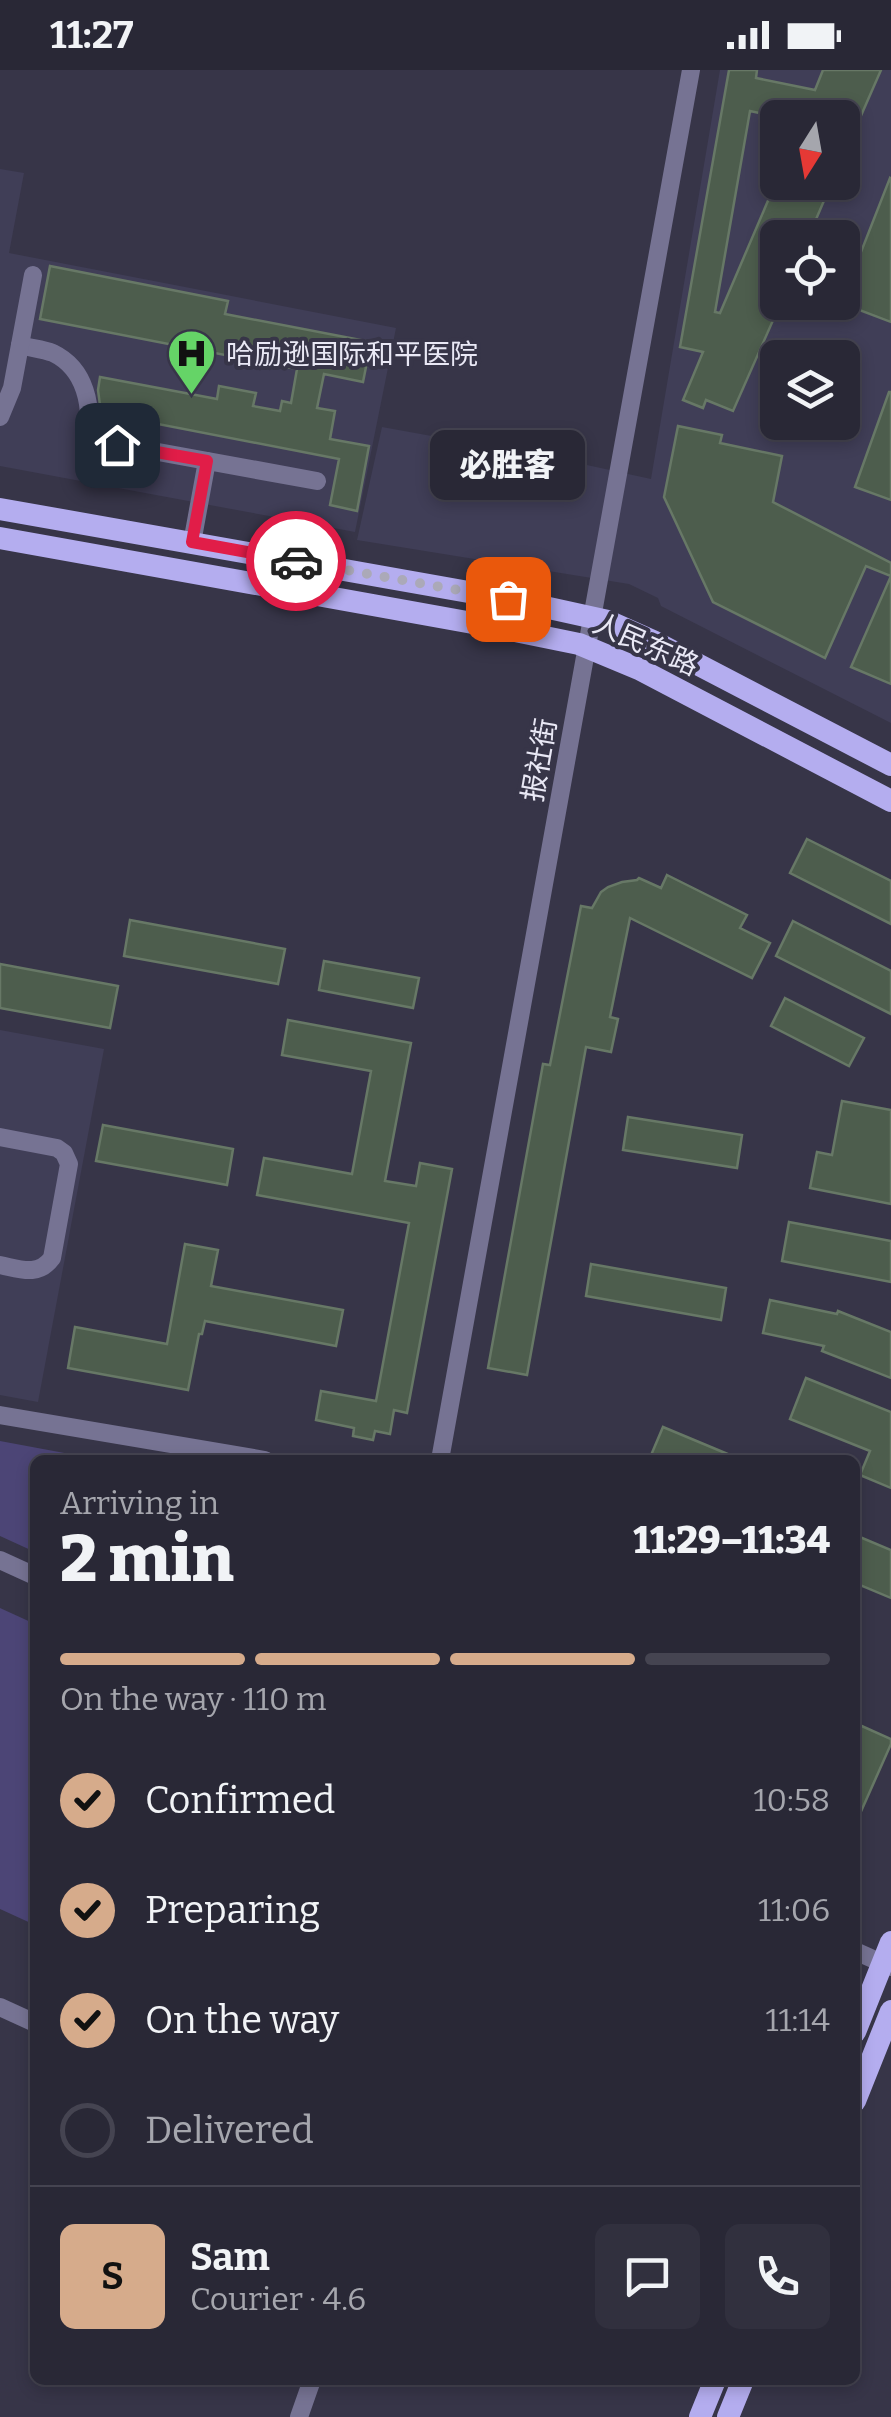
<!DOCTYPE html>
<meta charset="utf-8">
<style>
:root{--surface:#292836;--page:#31303e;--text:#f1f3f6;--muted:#a5a6ad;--line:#454451;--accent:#d6ab8b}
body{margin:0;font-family:Bitter,"Noto Sans SC",serif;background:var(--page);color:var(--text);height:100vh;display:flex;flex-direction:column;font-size:38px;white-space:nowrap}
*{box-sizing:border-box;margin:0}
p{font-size:32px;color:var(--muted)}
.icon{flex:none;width:55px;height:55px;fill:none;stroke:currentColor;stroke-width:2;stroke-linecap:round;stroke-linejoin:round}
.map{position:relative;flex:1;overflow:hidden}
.drawer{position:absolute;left:30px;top:1385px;width:830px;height:930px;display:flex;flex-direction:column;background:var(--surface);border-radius:15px;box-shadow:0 5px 15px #0003,0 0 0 2px var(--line)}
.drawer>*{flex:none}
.needle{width:65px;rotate:191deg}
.tools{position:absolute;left:760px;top:30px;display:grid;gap:20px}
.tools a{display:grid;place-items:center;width:100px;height:100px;border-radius:15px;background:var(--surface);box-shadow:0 5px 15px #0003,0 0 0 2px var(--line);font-size:50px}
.pin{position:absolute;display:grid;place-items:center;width:85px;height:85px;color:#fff;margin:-42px;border-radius:20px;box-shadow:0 5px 15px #0006}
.courier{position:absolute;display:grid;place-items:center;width:100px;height:100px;margin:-50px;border:8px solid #e11d48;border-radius:50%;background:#fff;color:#222;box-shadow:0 2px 12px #0007}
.bubble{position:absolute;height:70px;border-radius:15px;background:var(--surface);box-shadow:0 5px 15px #0003,0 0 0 2px var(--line);font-size:32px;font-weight:800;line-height:70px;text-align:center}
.overview em{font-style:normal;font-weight:800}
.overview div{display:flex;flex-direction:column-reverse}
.overview{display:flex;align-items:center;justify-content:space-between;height:170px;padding:0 30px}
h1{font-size:65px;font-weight:800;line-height:75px}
.bar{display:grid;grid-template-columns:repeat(4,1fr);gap:15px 10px;align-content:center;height:120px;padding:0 30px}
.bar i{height:12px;border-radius:8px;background:var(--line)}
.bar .active{background:var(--accent)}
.bar p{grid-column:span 4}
.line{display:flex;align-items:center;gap:25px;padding:0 30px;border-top:2px solid var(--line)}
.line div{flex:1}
.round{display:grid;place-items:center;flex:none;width:105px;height:105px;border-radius:15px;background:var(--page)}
ol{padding:0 30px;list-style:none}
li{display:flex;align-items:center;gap:30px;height:110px}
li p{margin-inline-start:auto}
li .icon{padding:10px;border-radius:50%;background:var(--accent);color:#111;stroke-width:4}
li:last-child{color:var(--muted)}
li i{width:55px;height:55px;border:5px solid var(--line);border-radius:50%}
.status{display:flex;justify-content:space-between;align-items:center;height:70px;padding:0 50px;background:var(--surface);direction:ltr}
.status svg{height:28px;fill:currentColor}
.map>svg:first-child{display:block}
.built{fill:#403e57;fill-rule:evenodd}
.green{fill:#4c4576}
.building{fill:#4d5d4d;stroke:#677866;stroke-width:2.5}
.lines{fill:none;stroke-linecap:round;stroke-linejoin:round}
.minor{stroke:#767393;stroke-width:18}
.major{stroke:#b4adef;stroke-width:22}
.done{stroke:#aba9b8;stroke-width:10;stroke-dasharray:0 18}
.route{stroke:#e11d48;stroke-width:12}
.labels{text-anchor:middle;stroke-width:8;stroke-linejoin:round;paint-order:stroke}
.poi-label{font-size:28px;fill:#e9e8f5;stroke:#373548;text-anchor:start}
.street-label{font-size:28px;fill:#e9e8f5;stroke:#373548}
</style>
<div class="status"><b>11:27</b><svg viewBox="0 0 49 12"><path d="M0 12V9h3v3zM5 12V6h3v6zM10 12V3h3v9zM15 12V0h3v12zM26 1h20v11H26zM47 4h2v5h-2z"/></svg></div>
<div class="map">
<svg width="891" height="2347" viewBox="0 0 891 2347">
<rect width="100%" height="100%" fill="#373548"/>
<!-- built -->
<g class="built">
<path d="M720,0H891V653L661,536L658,528L629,514L357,470L382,357L564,390L651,409ZM778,48H842V112H778ZM778,168H842V232H778ZM778,288H842V352H778Z"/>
<path d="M0,99L24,103L9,183L396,258L355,462L0,396Z"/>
<path d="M0,960L104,979L38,1332L0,1325Z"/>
</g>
<!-- green -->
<g class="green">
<path d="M0,1371L102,1390H35V1482L0,1466Z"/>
<path d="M0,1538L35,1554V1855L0,1839Z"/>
</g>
<!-- building -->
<g class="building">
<path d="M729,0H757L756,8L815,20L823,0H881L842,89V48H782L750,41L715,242L720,243L776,112H832L808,168H778V239L733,341L706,330L703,338L683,330L703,282L680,277Z"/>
<path d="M890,108L891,109V252L841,233Z"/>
<path d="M50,196L228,231L225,244L371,272L363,312L324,304L317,338L335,341L330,369L369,376L357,441L330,435L339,389L101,343L98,320L100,307L217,329L219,316L256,323L253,336L280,341L282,331L291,333L297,299L40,249Z"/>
<path d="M889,322H891V430L855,417Z"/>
<path d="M678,356L722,365L720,373L782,386L773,432L891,493V614L851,597L891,506L866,496L825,588L713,532L664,427Z"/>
<path d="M807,769L891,811V854L790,803Z"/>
<path d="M667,805L747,845L740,858L770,873L752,908L630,848L610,947L618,949L611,982L586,977L527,1305L488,1298L543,994L550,995L581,836L592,838L601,822L608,817L622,812L637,810L639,808L661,818Z"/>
<path d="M130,850L285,879L278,914L124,886Z"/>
<path d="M793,851L891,901V944L776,886Z"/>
<path d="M324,891L419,908L413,938L319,920Z"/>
<path d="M0,894L118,916L110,958L0,938Z"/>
<path d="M785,928L864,968L849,996L771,956Z"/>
<path d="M288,950L411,973L385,1111L416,1116L420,1093L452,1099L407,1343L394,1340L390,1364L375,1361L373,1370L353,1366L354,1358L316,1350L321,1321L376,1331L409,1153L257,1125L264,1088L352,1104L371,1001L282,985Z"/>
<path d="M842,1031L891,1040V1134L810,1118L817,1082L832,1085Z"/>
<path d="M628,1047L742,1065L737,1098L623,1080Z"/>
<path d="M103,1055L233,1079L227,1115L96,1091Z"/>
<path d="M789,1152L891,1171V1212L782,1191Z"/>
<path d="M185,1174L218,1180L211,1216L343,1240L336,1276L205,1251L202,1264H199L188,1320L68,1298L75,1257L167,1274Z"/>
<path d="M591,1194L726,1218L721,1250L586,1226Z"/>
<path d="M770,1230L837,1244L838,1241L891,1262V1308L822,1281L824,1276L763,1263Z"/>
<path d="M806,1308L891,1342V1418L860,1405L870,1381L790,1349Z"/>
<path d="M663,1357L742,1390H649Z"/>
<path d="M855,1465L891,1480V1528L855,1513Z"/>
<path d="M855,1653L891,1669V1674L855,1755Z"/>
</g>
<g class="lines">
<!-- minor -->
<g class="minor">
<path d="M20,275C30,278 43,279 53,283C86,299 93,337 87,369L317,411"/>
<path d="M0,347L12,318L33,205"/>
<path d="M192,473L207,391"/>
<path d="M0,1067L57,1078L64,1083L69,1094L52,1188C38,1207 20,1199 0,1195"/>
<path d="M0,1345L265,1390"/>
<path d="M440,1390L691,0"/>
<path d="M0,1490L35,1506"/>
<path d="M855,1881L891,1897"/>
<path d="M0,1937L35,1953"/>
<path d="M299,2347L312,2310"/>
</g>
<!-- major -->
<g class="major">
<path d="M0,439L508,529L608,551L653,571L891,695"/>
<path d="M0,468L506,559L579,574L639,599L891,731"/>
<path d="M855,1962L891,1872"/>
<path d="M855,2031L891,1941"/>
<path d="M700,2347L715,2310"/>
<path d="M728,2347L743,2310"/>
</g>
</g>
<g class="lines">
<!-- done -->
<path class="done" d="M296,491L508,529"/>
<!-- route -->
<path class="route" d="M117,375L207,391L192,472L296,491"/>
</g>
<!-- icons -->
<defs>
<symbol id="hospital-pin" viewBox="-11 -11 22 30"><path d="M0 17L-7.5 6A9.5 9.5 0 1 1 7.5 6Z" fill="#65d467" stroke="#373548"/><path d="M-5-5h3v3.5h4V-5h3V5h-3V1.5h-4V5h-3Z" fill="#111"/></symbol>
</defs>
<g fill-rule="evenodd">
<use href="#hospital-pin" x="164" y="256" width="55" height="75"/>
</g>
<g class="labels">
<!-- poi labels -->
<g class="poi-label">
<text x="226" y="294">哈励逊国际和平医院</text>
</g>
<!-- street labels -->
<g class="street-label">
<text transform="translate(646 574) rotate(24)" y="10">人民东路</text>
<text transform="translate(539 690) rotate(-80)" y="10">报社街</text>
</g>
</g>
</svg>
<div class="tools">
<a><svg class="needle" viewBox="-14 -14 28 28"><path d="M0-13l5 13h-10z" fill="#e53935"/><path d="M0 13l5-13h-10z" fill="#a5a6ad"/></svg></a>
<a><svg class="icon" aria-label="locate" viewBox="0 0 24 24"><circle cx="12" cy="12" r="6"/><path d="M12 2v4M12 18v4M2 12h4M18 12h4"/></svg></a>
<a><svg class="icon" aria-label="layers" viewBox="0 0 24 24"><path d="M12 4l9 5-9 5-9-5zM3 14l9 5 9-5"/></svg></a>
</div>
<div class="pin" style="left:508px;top:529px;background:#ea580c"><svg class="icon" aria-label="bag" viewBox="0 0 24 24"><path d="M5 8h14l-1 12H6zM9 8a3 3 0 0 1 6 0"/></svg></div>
<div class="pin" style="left:117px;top:375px;background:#1f2937"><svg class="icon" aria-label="home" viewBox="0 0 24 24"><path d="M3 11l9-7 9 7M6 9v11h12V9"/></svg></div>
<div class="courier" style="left:296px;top:491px"><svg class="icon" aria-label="car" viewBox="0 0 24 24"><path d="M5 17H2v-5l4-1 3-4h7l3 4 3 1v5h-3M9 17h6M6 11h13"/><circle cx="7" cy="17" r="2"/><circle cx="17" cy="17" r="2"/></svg></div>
<div class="bubble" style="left:430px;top:360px;width:155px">必胜客</div>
<section class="drawer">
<div class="overview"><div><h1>2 min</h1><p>Arriving in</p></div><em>11:29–11:34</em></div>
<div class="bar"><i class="active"></i><i class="active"></i><i class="active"></i><i></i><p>On the way · 110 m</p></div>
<ol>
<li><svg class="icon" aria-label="check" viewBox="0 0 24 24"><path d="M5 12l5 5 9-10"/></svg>Confirmed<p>10:58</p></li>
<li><svg class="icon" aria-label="check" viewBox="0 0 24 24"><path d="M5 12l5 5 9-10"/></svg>Preparing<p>11:06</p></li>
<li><svg class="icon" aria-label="check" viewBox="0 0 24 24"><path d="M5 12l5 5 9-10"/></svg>On the way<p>11:14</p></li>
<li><i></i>Delivered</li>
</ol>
<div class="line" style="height:180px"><b class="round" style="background:var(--accent);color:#111">S</b><div><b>Sam</b><p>Courier · 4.6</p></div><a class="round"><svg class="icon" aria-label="chat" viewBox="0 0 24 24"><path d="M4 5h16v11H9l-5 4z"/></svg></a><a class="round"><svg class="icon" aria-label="phone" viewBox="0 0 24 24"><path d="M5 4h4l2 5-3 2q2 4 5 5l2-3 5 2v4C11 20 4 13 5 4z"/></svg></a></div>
</section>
</div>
